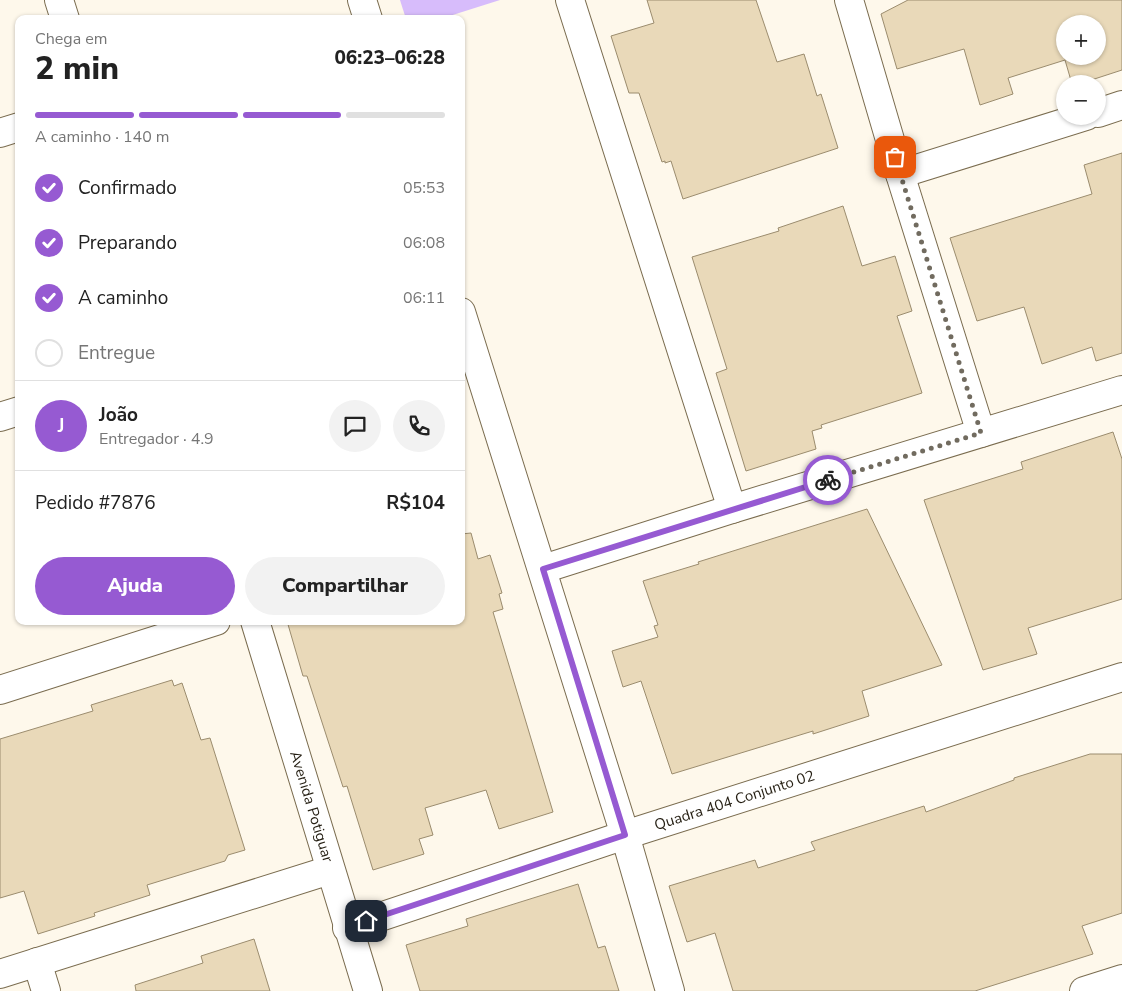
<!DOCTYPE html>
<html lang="pt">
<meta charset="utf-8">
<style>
:root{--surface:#fff;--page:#f2f2f2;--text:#222;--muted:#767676;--line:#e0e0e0;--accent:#965ad2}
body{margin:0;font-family:"Nunito Sans",sans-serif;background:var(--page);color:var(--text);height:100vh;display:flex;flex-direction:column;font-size:19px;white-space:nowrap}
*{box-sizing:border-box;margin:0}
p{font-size:16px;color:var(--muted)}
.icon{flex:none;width:28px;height:28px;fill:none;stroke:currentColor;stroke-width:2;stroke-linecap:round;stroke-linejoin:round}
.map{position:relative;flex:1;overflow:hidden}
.side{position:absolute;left:15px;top:15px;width:450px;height:610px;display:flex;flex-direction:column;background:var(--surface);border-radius:10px;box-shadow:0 1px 4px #0004}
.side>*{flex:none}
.fabs{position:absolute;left:1056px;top:15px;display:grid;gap:10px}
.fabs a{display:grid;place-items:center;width:50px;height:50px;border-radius:50%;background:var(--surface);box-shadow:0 1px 4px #0004;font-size:25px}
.pin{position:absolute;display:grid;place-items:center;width:42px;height:42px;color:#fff;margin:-21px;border-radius:10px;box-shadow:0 2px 8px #0006}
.courier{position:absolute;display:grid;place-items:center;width:50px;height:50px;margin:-25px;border:4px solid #965ad2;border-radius:50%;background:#fff;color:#222;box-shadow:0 1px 6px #0007}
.headline em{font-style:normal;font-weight:800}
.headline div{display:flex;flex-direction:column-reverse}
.headline{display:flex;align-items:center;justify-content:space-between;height:85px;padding:0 20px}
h1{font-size:32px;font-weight:800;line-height:38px}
.bar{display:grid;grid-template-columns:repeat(4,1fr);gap:8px 5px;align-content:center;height:60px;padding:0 20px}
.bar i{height:6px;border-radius:4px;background:var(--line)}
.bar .current{background:var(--accent)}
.bar p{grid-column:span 4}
.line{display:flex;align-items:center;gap:12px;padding:0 20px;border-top:1px solid var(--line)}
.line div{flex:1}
.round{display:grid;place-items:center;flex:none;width:52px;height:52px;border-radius:26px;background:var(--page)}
ol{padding:0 20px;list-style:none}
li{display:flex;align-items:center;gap:15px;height:55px}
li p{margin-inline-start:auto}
li .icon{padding:5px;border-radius:50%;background:var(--accent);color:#fff;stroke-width:4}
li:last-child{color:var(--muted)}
li i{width:28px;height:28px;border:2px solid var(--line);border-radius:50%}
.primary-button{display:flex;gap:10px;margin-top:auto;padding:10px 20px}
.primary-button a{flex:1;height:58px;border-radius:30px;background:var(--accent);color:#fff;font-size:20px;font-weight:800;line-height:58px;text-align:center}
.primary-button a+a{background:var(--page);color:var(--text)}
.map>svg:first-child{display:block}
.green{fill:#d7bcfb}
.building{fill:#e9d9b9;stroke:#9b8c6e;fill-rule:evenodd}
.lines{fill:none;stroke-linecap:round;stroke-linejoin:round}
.street-casing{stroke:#7a6c4f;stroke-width:30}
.secondary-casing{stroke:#7a6c4f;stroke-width:30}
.street{stroke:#fff;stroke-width:28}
.secondary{stroke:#fff;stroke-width:28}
.done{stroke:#716b5f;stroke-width:5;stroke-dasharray:0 9}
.route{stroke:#965ad2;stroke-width:6}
.labels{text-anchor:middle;stroke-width:4;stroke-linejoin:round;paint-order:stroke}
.street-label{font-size:15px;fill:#251f13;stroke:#fef8eb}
</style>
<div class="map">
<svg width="1122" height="991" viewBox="0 0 1122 991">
<rect width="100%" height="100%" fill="#fef8eb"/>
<!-- green -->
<path class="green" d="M400,0H500L440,19H406Z"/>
<!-- building -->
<g class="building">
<path d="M647,0H756L777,62L804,54L817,96L821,94L838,148L683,199L671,161L665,163V161L662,162L639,93H629L611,36L654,23Z"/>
<path d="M908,0H1122V70L1079,84H1072L1065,60L1008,78L1013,94L980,105L964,49L897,69L881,14ZM1065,24H1098V56H1065Z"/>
<path d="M1122,153V353L1096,361L1092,347L1042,364L1024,307L977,321L950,238L1092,194L1084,165Z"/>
<path d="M843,206L862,266L895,256L912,311L897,316L922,393L821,425L822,428L812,431L816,449L746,471L716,373L727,369L692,257L779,231L778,228Z"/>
<path d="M1113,432L1122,459V599L1028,628L1037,654L983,670L924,500L1023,469L1021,462Z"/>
<path d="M867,509L942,665L862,691L869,716L813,734V731L672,774L641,681L623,687L612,651L658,637L654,626L658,625L643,581L699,564L698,562Z"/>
<path d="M471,533L478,559L490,555L502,593L499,594L503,609L493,612L553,812L499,829L486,790L425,808L433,835L419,839L424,854L373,870L347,786L343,787L307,676H303L287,621H461V534Z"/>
<path d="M172,680L174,686L182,683L201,740L210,738L245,850L228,855L225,861L147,885L150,895L94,913L95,916L38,934L24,891L0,898V739L93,711L91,705Z"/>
<path d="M1090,754H1122V913L1082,926L1093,954L975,991H733L715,933L687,942L669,886L755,860L758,868L815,850L811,842L924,806L926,812L1014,780V778Z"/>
<path d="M578,884L598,948L605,946L619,991H420L406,945L468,926L466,919Z"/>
<path d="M254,939L270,991H136L135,985L203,963L201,956Z"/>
</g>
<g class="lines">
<defs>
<g id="street">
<path d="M362,0L368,19"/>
<path d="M570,0L732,509"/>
<path d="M849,0L900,174L981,433"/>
<path d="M1098,113L1122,105"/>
<path d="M0,133L19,127"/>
<path d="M900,174L1086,116"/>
<path d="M461,312L625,835L670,991"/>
<path d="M0,417L19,411"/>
<path d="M543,569L732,509L1122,390"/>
<path d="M0,690L216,621"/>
<path d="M37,962L46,991"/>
<path d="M0,974L330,870"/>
<path d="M1084,991L1122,979"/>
</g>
<g id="secondary">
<path d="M59,0L65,19"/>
<path id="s1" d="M255,621L368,991"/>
<path id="s2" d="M347,928L625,835L1122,677"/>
</g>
</defs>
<!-- street casing -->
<use href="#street" class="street-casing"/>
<!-- secondary casing -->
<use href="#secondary" class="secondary-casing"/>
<!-- street -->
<use href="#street" class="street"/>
<!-- secondary -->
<use href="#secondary" class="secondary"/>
</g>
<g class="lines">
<!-- done -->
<path class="done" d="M828,480L981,433L895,157"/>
<!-- route -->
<path class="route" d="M366,921L625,835L543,569L828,480"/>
</g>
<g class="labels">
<!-- street labels -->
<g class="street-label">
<text dy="5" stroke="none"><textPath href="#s2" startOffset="408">Quadra 404 Conjunto 02</textPath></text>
<text dy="5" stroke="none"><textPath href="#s1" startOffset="194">Avenida Potiguar</textPath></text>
</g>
</g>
</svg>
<div class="fabs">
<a>+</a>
<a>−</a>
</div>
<div class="pin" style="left:895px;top:157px;background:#ea580c"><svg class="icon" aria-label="bag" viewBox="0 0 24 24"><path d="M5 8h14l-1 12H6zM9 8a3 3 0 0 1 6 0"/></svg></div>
<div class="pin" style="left:366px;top:921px;background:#1f2937"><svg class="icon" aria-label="home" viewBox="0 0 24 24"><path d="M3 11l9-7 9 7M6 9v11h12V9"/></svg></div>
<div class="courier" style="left:828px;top:480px"><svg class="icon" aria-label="bike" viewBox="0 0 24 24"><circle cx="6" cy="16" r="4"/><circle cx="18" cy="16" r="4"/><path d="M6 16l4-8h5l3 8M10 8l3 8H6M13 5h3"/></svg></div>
<section class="side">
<div class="headline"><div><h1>2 min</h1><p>Chega em</p></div><em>06:23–06:28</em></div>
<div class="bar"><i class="current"></i><i class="current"></i><i class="current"></i><i></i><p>A caminho · 140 m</p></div>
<ol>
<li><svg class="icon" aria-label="check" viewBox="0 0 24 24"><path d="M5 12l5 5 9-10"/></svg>Confirmado<p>05:53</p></li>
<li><svg class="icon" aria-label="check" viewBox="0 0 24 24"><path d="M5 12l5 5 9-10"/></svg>Preparando<p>06:08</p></li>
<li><svg class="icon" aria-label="check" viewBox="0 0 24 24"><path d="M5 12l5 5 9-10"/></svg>A caminho<p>06:11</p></li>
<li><i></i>Entregue</li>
</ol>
<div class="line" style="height:90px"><b class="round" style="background:var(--accent);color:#fff">J</b><div><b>João</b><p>Entregador · 4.9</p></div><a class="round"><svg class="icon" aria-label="chat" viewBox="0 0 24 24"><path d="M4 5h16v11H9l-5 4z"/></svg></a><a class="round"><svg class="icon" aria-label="phone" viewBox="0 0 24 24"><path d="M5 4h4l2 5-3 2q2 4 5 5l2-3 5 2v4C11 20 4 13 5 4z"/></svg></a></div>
<div class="line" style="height:65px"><div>Pedido #7876</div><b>R$104</b></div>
<div class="primary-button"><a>Ajuda</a><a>Compartilhar</a></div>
</section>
</div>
